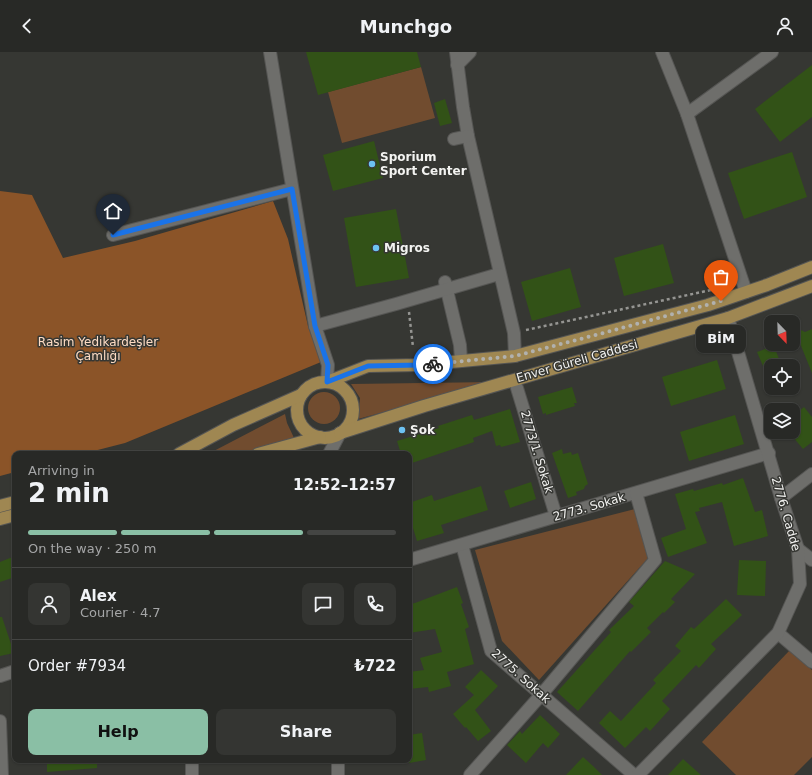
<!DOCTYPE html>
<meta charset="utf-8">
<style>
:root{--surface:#282926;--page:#343532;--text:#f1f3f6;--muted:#a5a6a7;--line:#444543;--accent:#8abfa5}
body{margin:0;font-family:"DejaVu Sans",sans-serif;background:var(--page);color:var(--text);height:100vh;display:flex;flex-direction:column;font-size:15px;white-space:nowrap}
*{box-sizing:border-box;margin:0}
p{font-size:13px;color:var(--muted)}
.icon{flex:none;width:22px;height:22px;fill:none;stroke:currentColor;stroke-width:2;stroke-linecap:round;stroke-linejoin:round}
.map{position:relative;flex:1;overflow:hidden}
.sheet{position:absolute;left:12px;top:399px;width:400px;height:312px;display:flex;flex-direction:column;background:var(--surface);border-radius:8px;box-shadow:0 1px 3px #0004,0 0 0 1px var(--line)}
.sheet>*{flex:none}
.needle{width:26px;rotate:157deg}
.controls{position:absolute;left:764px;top:263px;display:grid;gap:8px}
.controls a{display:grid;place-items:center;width:36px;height:36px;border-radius:8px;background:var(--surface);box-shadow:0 1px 3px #0004,0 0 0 1px var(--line);font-size:20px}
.pin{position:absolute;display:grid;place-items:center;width:34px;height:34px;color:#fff;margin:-41px -17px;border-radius:50% 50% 50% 0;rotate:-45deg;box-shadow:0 0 4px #0007}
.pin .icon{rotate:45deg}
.courier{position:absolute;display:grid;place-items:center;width:40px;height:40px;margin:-20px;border:3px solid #1a73e8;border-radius:50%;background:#fff;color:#222;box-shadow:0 1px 5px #0007}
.bubble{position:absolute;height:28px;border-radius:8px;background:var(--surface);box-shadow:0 1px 3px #0004,0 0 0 1px var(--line);font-size:13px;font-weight:700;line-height:28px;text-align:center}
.summary em{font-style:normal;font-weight:700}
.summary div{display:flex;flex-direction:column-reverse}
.summary{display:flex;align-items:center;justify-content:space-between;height:68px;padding:0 16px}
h1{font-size:26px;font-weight:700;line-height:30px}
.bar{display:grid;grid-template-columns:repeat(4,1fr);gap:6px 4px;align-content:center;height:48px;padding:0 16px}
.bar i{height:5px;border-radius:3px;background:var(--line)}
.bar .current{background:var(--accent)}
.bar p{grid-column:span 4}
.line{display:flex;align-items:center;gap:10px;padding:0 16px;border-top:1px solid var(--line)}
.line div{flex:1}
.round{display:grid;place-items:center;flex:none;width:42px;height:42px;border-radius:8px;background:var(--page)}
.action{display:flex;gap:8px;margin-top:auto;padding:8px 16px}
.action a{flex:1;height:46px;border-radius:8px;background:var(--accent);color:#111;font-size:16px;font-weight:700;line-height:46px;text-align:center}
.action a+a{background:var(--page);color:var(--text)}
header{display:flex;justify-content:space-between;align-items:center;height:52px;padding:0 16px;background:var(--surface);font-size:18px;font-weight:700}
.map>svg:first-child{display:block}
.green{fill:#714c2f}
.forest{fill:#8b5428}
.building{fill:#325217}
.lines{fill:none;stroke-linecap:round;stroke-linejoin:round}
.minor-casing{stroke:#555553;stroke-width:14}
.major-casing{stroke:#555553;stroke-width:14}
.path{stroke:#959592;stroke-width:2.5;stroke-dasharray:3 3;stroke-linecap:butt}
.minor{stroke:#6e6e6b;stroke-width:12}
.major{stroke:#9f8752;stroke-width:12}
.done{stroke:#b1b1ae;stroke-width:4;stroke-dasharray:0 7.2}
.route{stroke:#1a73e8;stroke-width:5}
.poi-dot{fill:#6dc2f3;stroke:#363733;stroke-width:1.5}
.labels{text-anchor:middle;stroke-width:3;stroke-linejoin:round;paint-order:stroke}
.poi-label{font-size:12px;font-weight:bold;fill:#f3f3f1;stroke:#363733;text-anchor:start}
.park-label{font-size:12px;fill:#fedcc4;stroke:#363733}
.street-label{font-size:12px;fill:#f3f3f1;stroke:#363733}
</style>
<header><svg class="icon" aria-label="back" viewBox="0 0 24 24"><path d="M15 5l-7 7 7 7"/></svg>Munchgo<svg class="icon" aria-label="person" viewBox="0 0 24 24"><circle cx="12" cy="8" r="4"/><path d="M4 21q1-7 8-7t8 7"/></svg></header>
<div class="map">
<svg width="812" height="723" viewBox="0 0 812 723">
<rect width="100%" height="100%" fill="#363733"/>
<!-- green -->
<g class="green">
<path d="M421,15L435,66L342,91L328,40Z"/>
<path d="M495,330L358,367L360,346L351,332Z"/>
<circle cx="324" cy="356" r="16"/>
<path d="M285,362L287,371L295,388L244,402H208Z"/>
<path d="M635,457L649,505L539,628L502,589L475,498Z"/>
<path d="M790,598L812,618V705L794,723H736L702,690Z"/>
</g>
<!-- forest -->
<path class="forest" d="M0,139L32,143L63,206L135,189L273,149L288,187L308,274L321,310L125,391L82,402H15V420L0,424Z"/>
<!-- building -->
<g class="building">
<path d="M306,0H417L421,15L318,43Z"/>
<path d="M812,13V65L780,90L755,57Z"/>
<path d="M445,47L452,71L440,74L434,51Z"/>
<path d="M374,89L383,126L333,139L323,103Z"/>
<path d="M792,100L807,145L744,167L728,121Z"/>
<path d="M396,157L409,226L356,235L344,166Z"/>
<path d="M663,192L674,231L624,244L614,206Z"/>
<path d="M570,216L581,255L532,269L521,230Z"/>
<path d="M793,274L805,280L812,277V321Z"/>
<path d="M766,292H773L782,314H763L757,300L765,297Z"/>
<path d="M717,308L726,337L671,354L662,325Z"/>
<path d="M572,335L577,351H574L575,354L546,363V361L543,362L538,345Z"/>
<path d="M804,355L812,365V390L803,397L793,385V364Z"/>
<path d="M510,357L520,390L501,395L500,393L496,394L492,379L473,386L474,390L409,412V402H401L397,389L439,376L438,374L472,363L474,368Z"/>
<path d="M735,363L744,392L689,409L680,380Z"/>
<path d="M562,397L563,402L571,400L572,403L578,401L588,432L585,434L584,437L576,440L577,443L568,446L552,401Z"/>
<path d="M743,426L755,460L762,458L768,484L734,494L722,450L699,456L700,459L695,460L707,491L668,505L661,486L686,477L675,442L693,437L694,439L722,431L723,433Z"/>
<path d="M531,430L536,447L510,456L504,439Z"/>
<path d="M481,434L488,458L441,473L444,481L417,489L409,463V451L432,443L434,449Z"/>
<path d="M15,504V525L0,530V510Z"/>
<path d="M739,508L766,509L765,544L737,543Z"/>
<path d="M665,509L695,522L671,547L675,550L664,561L663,560L647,576L651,580L631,600L630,599L578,659L557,640L611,580L609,578L634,554L629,550Z"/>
<path d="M457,535L463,551L461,552L469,575L465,577L474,612L447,620L451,634L429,640L428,635L409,637V620L424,618L420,606L442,600L435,577L409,581V552L415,551Z"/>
<path d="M726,547L742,563L711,592L716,597L699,616L696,613L662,649L670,657L650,679L646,675L625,696L599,671L610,659L621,669L656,631L653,628L681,599L675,594L691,575L694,577Z"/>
<path d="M0,565H2L14,601L0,604Z"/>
<path d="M481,618L498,634L475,658L491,679L478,689L466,675L465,676L453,662L474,643L465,635Z"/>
<path d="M540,663L560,682L548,696L543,691L526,711L507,693L520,679L522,682Z"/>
<path d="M422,681L426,708L409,711V683Z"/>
<path d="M583,705L593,714L602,723H566Z"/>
<path d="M683,707L701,723H668Z"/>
<path d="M47,708H97V716L47,720Z"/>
</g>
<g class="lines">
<defs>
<g id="minor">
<path d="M270,0L315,274"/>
<path d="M456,0L463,55L468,84L514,281L515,304"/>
<path d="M662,0L687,62L772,0"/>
<path d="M457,13L470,0"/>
<path d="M687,62L746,240"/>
<path d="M454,87L468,84"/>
<path d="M113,183L292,137"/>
<path d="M445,230L460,293L461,309"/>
<path d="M327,330L328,313L315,274L396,252L499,222"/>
<path d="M517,336L556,464"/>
<path d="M329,402L340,381"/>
<path d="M781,446L812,422"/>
<path d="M462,493L491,599L634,723"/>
<path d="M798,497L812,508"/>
<path d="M409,508L769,401"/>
<path d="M778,581L812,610"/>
<path d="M0,624L15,619"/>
<path d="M0,669L2,723"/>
<path d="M192,708V723"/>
<path d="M338,708V723"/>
<path d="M470,723L541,643L655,508L636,441"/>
<path d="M638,723L778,581L800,532L798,497L781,446L728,266"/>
</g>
<g id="major">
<path d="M327,330L368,314L419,313L515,304L708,253L767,233L812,215"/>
<circle cx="325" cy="358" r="28"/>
<path d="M340,381L424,354L728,266L812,234"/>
<path d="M179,402L233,373L301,343"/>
<path d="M258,402L320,385"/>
<path d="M0,454L15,450"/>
<path d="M0,467L15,463"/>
</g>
</defs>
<!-- minor casing -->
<use href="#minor" class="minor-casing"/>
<!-- major casing -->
<use href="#major" class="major-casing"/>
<!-- path -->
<g class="path">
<path d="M409,260L413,295"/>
<path d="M526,278L711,238"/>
</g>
<!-- minor -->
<use href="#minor" class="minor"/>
<!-- major -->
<use href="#major" class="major"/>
</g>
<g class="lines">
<!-- done -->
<path class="done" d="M433,312L515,304L607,280L721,249"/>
<!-- route -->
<path class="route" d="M113,183L292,137L315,274L328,313L327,330L368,314L419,313L433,312"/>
</g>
<!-- markers -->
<g class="poi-dot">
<circle cx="372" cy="112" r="4"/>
<circle cx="376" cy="196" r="4"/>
<circle cx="402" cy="378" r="4"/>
</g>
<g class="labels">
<!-- poi labels -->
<g class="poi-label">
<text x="380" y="109">Sporium<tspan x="380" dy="14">Sport Center</tspan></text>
<text x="384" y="200">Migros</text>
<text x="410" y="382">Şok</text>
</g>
<!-- park labels -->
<g class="park-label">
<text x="98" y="294">Rasim Yedikardeşler<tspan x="98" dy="14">Çamlığı</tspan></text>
</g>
<!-- street labels -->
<g class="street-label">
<text transform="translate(577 309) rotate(-16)" y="4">Enver Güreli Caddesi</text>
<text transform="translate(537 400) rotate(73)" y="4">2773/1. Sokak</text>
<text transform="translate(589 455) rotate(-16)" y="4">2773. Sokak</text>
<text transform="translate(786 462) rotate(74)" y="4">2776. Cadde</text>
<text transform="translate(521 624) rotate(42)" y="4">2775. Sokak</text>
</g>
</g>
</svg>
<div class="controls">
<a><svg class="needle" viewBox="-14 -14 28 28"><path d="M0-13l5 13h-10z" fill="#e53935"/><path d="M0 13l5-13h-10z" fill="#a5a6a7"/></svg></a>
<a><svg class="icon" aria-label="locate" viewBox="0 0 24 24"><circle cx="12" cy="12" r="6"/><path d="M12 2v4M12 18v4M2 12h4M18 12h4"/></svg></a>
<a><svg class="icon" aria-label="layers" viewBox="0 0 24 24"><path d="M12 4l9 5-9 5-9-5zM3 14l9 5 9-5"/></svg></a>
</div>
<div class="pin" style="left:721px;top:249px;background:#ea580c"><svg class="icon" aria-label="bag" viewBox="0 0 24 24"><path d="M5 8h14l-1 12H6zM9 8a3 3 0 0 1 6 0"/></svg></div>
<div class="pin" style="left:113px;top:183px;background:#1f2937"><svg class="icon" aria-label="home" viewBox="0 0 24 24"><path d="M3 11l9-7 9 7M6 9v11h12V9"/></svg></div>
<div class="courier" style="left:433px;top:312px"><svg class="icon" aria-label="bike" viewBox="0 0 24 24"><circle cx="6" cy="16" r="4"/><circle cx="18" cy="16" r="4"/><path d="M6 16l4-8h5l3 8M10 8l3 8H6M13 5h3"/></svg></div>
<div class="bubble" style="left:696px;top:273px;width:50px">BİM</div>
<section class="sheet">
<div class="summary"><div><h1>2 min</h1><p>Arriving in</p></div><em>12:52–12:57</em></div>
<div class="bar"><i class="current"></i><i class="current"></i><i class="current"></i><i></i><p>On the way · 250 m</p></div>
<div class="line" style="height:72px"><a class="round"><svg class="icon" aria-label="person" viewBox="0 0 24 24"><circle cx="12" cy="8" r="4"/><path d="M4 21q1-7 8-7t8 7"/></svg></a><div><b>Alex</b><p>Courier · 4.7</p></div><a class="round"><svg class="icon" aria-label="chat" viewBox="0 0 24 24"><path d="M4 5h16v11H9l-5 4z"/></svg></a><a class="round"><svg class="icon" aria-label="phone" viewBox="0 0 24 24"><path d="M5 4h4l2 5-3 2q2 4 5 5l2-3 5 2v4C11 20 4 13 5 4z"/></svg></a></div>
<div class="line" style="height:52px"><div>Order #7934</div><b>₺722</b></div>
<div class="action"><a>Help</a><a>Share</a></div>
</section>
</div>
